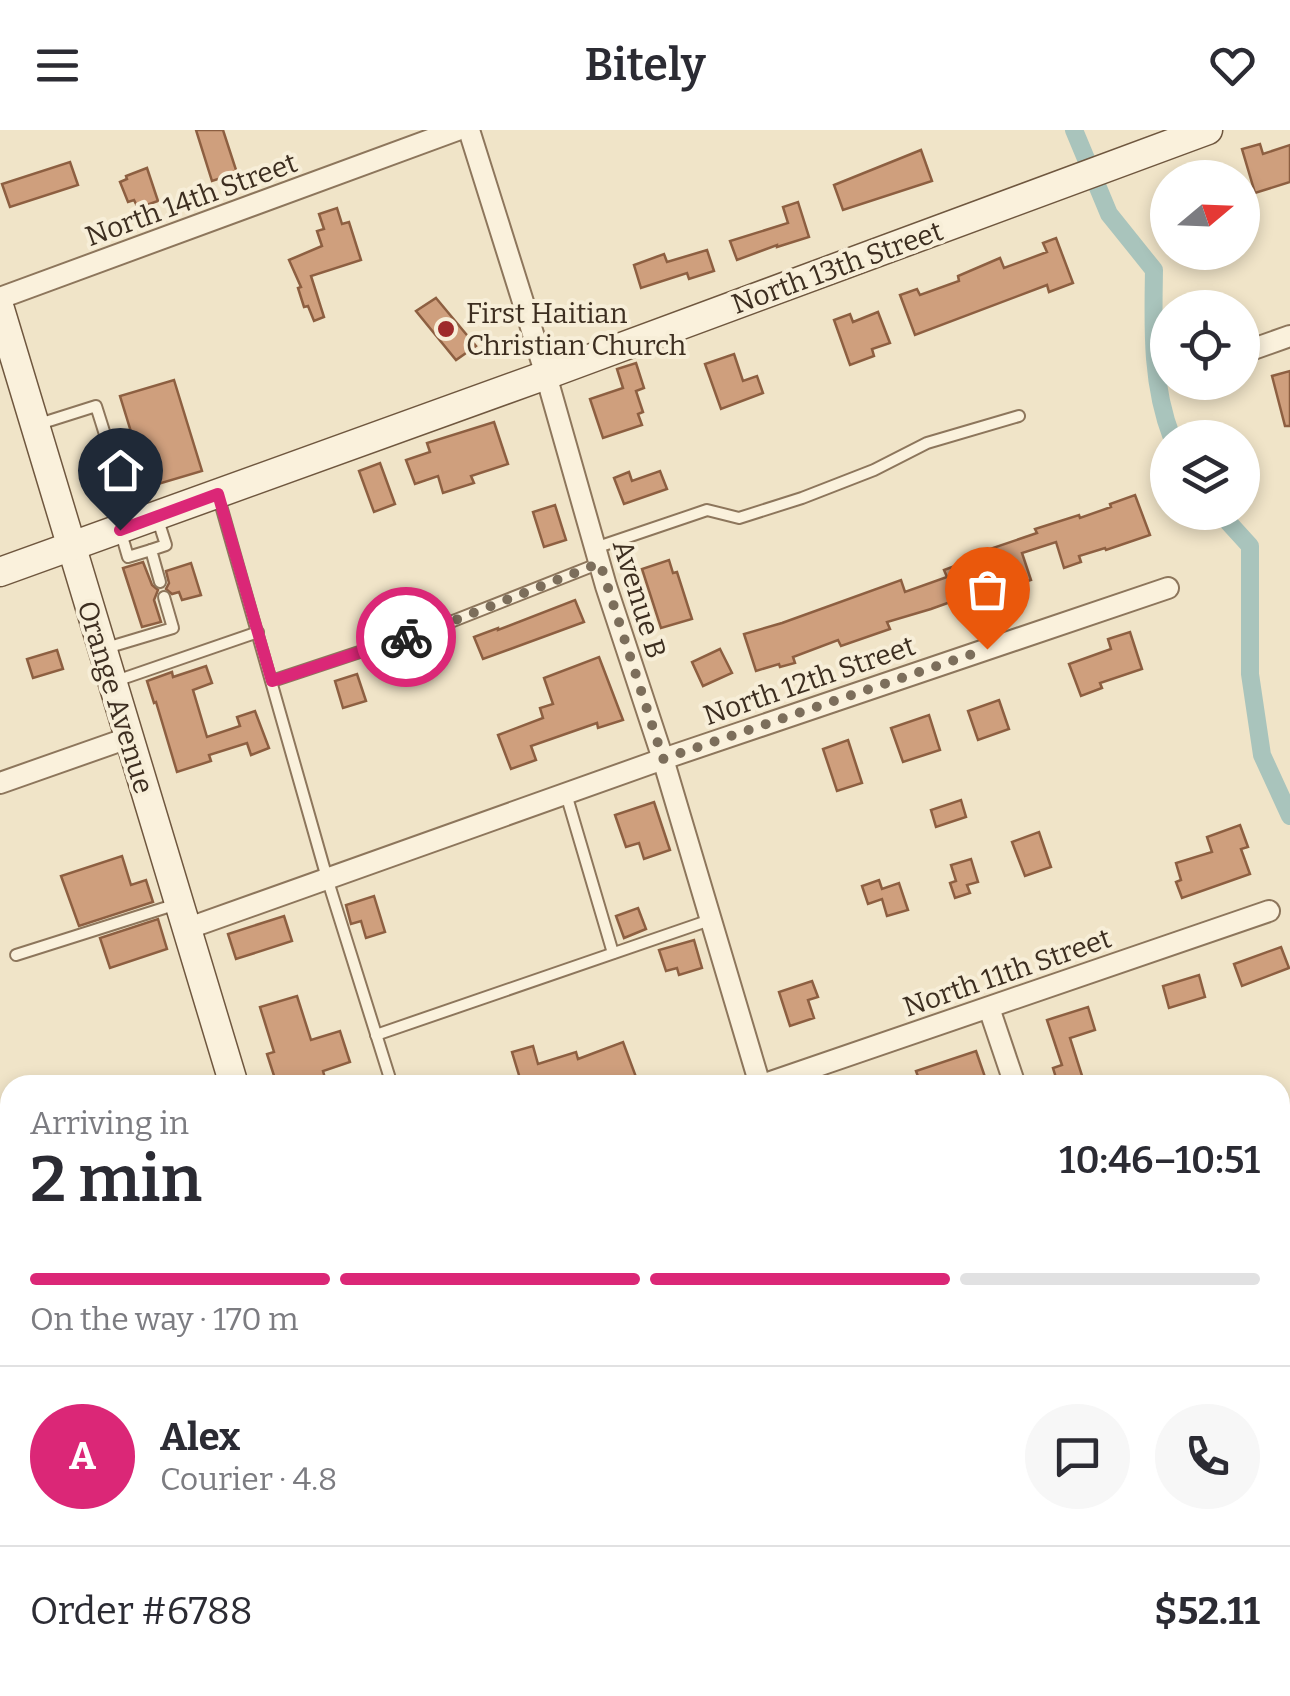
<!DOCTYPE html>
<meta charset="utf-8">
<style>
:root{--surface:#fff;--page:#f7f7f7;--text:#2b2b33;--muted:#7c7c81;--line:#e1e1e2;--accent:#db2777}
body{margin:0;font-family:Bitter,serif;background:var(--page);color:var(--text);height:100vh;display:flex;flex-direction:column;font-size:38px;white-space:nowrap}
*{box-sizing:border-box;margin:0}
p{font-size:32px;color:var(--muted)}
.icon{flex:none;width:55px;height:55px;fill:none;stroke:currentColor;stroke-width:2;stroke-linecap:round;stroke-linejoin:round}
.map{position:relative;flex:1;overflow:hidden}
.sheet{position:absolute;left:0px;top:945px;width:1290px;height:622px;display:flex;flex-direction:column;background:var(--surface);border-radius:30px 30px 0 0;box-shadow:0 5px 15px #0003}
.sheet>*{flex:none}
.needle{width:65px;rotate:71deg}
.tools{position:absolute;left:1150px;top:30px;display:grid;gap:20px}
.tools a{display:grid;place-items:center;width:110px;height:110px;border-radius:50%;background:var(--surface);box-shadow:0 5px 15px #0003;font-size:50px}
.pin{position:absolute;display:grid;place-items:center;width:85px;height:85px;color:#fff;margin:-102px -42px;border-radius:50% 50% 50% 0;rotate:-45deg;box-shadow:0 0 10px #0007}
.pin .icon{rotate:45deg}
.courier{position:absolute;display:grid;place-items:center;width:100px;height:100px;margin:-50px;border:8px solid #db2777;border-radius:50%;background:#fff;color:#222;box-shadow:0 2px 12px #0007}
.overview em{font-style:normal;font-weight:600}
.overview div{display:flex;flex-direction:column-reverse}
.overview{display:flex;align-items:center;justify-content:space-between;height:170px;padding:0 30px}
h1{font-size:65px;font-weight:600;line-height:75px}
.bar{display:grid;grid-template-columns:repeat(4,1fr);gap:15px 10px;align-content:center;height:120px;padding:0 30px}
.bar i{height:12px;border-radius:8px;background:var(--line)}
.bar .selected{background:var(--accent)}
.bar p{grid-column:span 4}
.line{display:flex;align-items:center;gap:25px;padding:0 30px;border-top:2px solid var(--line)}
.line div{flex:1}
.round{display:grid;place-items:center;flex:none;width:105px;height:105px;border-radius:52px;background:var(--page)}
header{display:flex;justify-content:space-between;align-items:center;height:130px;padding:0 30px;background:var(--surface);font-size:45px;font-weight:600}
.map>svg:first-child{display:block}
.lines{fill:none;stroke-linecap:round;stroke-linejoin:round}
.canal{stroke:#a9c4bc;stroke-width:18}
.building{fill:#cf9f7d;stroke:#8d5f41;stroke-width:2.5}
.lane-casing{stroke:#8d765c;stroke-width:14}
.street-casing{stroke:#8d765c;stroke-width:24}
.secondary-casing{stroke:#6f573f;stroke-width:31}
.lane{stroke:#faf1dc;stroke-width:10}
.street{stroke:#faf1dc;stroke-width:20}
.secondary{stroke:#faf1dc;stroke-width:28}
.done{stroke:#7c6e5b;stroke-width:10;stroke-dasharray:0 18}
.route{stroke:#db2777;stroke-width:12}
.poi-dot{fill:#9e2a2b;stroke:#f7eed8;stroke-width:4}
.labels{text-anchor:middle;stroke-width:8;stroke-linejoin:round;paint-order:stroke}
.street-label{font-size:28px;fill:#3d2e20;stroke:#f7eed8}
.poi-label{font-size:28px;fill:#3d2e20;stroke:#f7eed8;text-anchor:start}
</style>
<header><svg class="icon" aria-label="menu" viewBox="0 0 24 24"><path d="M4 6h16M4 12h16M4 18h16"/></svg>Bitely<svg class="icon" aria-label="heart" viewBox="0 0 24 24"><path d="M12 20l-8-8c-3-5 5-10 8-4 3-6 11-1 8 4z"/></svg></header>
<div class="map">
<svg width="1290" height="1566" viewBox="0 0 1290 1566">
<rect width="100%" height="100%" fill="#f0e4c8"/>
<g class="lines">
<!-- canal -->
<g class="canal">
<path d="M1074,0L1109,84L1154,140C1153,197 1151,254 1172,308"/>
<path d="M1219,382L1250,416V544L1262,625L1290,686"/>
</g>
</g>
<!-- building -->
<g class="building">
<path d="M196,0H223L237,43L212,51Z"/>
<path d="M1260,14L1263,24L1290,15V52L1255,63L1242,19Z"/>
<path d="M921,20L932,51L843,80L834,55Z"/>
<path d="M70,32L78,55L10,77L2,54Z"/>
<path d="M147,38L158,71L138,78L134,70L128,72L120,52L127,49L126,46Z"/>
<path d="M798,72L809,107L777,117V115L737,130L730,111L788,93L783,77Z"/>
<path d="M337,78L342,94L349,92L361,130L311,146L324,187L314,191L308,176L304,177L298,158L301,157L289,130L322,116L317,101L324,99L319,84Z"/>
<path d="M1056,108L1073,153L1049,162L1047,155L915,205L900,165L917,159L920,165L959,151L958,146L1000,128L1004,138L1047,122L1043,113Z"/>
<path d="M707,120L714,141L689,149L687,143L641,158L634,135L664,124L667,132Z"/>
<path d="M436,168L476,216L456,230L416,181Z"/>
<path d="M878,182L890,213L872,219L874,226L850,235L834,190L850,184L853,192Z"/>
<path d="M734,224L743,251L757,246L763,263L721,279L705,234Z"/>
<path d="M636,233L644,258L636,261L643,282L638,284L642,295L603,308L590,269L623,258L617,239Z"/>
<path d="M1290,241V296H1285L1272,246Z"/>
<path d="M174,250L202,341L148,357L120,266Z"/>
<path d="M494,292L508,334L471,346L474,353L443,363L438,346L415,354L406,330L430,322L427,313Z"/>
<path d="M380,333L395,374L374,382L359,341Z"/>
<path d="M660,341L667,359L624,374L614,348L629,342L632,351Z"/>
<path d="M1135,365L1150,405L1106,420L1105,418L1079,426L1081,432L1064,438L1056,412L1022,423L1031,450L1016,455L1015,451L993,458L992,457L931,479L887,492L890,499L841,516L838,510L793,527L795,533L780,537L779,534L756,541L744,504L782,493L901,450L905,462L947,447L944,440L982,426L981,422L1037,403L1035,399L1079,385L1080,388L1111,377L1110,374Z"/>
<path d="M555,375L566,410L544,417L533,382Z"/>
<path d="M669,430L673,443L677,442L692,489L661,498L642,439Z"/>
<path d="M143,432L152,455L158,460L154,470L161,492L142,497L123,438Z"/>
<path d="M191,433L201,465L182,470L179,462L172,464L166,459L169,453L166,441Z"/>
<path d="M575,470L584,492L483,529L474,507L498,498V500Z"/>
<path d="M1130,502L1142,539L1100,553L1102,558L1081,566L1069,534L1111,519L1108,509Z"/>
<path d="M720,519L732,543L703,556L692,532Z"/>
<path d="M57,520L63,539L33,548L27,529Z"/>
<path d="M599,527L623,590L598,598L597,593L531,616L536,630L511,639L498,605L543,588L540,578L553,574L544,548Z"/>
<path d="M206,536L212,553L193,560L207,607L240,596L237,587L255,581L269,618L251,625L247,613L209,625L211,631L177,642L156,572L154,573L147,551L172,542L173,547Z"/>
<path d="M357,544L366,571L343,578L335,551Z"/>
<path d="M999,570L1009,599L978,610L968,581Z"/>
<path d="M929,585L940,620L903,632L891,598Z"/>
<path d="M848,610L862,653L837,661L823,619Z"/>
<path d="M961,670L966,687L936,697L931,680Z"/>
<path d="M654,672L670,720L644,729L639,713L626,717L615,685Z"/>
<path d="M1240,695L1248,717L1241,719L1250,744L1182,768L1176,752L1181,750L1176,733L1212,722L1207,707Z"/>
<path d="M1039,702L1051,737L1025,746L1012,712Z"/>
<path d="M122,726L131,755L146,750L153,772L79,796L61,746Z"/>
<path d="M971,729L978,752L967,755L970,763L955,768L950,753L956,751L951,735Z"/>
<path d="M879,750L882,759L899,753L908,780L887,786L882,769L868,774L862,756Z"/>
<path d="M374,766L385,802L366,808L361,791L351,794L346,775Z"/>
<path d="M638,778L646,799L624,808L616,786Z"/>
<path d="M284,786L292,811L236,829L228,804Z"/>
<path d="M158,789L167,819L110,838L100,808Z"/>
<path d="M694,810L702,838L679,845L677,838L666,841L659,820Z"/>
<path d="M1281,817L1289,838L1242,856L1234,834Z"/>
<path d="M1199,845L1205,867L1169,878L1163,856Z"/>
<path d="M812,851L818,867L808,870L814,888L790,896L779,862Z"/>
<path d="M297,866L311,910L340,901L350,932L323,941L327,955H277L267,924L274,922L260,877Z"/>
<path d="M1088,877L1095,900L1070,908L1085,955H1064L1062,949L1057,951L1053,938L1062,935L1047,890Z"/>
<path d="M623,912L636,947L615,955H561L559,948L537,955H522L512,922L533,916L538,934L576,922L578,929Z"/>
<path d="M976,921L985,947L961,955H921L916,941Z"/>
</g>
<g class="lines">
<defs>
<g id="lane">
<path d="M36,295L96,276L132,390"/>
<path d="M218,365L327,748L392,955"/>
<path d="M157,387L166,415L151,420L160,452"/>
<path d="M121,403L128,427L151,420"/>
<path d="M595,418L707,380L739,388L802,368L874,340L927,313L1019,286"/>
<path d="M103,519L173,498L164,467"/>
<path d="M272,551L453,491L600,433"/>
<path d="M113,552L258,502"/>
<path d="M566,664L613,823"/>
<path d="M16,825L177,774"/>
<path d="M376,905L710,790"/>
<path d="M271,1558L274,1566"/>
<path d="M238,1566H240"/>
</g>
<g id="street">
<path d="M469,0L546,245L606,456L663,629L760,955"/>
<path d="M0,168L457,0"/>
<path d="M1242,223L1290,206"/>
<path d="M0,653L128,608"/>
<path d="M186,799L663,629L1168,458"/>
<path d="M989,878L1015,955"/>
<path d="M762,955L1269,781"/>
<path d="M0,1216L10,1213"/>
<path d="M1280,1294L1290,1290"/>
<path d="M1280,1499L1290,1496"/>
<path d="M134,1558L136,1566"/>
<path d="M924,1558L927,1566"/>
<path d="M1216,1558L1219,1566"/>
<path d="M1087,1566L1112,1558"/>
</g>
<g id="secondary">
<path d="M0,179L234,955"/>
<path d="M0,442L546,245L1208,0"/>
<path d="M1280,1155L1290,1151"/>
<path d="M425,1558L427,1566"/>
<path d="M80,1566L105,1558"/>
</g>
</defs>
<!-- lane casing -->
<use href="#lane" class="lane-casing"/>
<!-- street casing -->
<use href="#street" class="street-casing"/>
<!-- secondary casing -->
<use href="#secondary" class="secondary-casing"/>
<!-- lane -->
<use href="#lane" class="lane"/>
<!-- street -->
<use href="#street" class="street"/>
<!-- secondary -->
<use href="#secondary" class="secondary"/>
</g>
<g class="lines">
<!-- done -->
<path class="done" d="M406,507L453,491L600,433L663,629L987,519"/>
<!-- route -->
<path class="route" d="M120,400L218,364L272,551L406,507"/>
</g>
<!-- markers -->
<circle class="poi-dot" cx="446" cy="199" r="10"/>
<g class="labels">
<!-- street labels -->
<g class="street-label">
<text transform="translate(191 69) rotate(-20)" y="10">North 14th Street</text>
<text transform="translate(837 137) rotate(-20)" y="10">North 13th Street</text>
<text transform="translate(640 469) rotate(73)" y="10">Avenue B</text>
<text transform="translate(809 550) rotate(-19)" y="10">North 12th Street</text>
<text transform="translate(116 567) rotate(73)" y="10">Orange Avenue</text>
<text transform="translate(1007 842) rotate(-19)" y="10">North 11th Street</text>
</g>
<!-- poi labels -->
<g class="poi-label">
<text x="466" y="193">First Haitian<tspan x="466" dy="32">Christian Church</tspan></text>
</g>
</g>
</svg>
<div class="tools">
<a><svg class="needle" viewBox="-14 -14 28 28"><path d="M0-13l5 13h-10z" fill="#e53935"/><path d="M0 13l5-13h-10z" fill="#7c7c81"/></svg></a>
<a><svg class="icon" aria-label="locate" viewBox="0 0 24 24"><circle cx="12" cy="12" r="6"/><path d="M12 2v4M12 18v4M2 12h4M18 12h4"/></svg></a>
<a><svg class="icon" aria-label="layers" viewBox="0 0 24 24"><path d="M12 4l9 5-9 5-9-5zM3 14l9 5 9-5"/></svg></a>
</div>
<div class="pin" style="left:987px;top:519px;background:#ea580c"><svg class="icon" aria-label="bag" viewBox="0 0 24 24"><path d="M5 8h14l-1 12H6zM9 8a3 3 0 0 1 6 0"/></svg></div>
<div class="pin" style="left:120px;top:400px;background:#1f2937"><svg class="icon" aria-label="home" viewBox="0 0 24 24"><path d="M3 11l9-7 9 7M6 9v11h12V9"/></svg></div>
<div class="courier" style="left:406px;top:507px"><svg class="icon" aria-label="bike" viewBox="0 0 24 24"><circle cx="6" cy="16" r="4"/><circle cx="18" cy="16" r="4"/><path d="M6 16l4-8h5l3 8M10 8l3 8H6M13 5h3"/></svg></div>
<section class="sheet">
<div class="overview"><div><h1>2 min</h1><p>Arriving in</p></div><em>10:46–10:51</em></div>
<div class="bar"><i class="selected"></i><i class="selected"></i><i class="selected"></i><i></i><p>On the way · 170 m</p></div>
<div class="line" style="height:180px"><b class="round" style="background:var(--accent);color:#fff">A</b><div><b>Alex</b><p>Courier · 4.8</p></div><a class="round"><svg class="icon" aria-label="chat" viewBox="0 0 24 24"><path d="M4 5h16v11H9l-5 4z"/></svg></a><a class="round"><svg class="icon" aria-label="phone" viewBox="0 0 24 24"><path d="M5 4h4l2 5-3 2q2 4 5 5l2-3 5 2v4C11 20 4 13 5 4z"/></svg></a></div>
<div class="line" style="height:130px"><div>Order #6788</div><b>$52.11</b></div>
</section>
</div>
